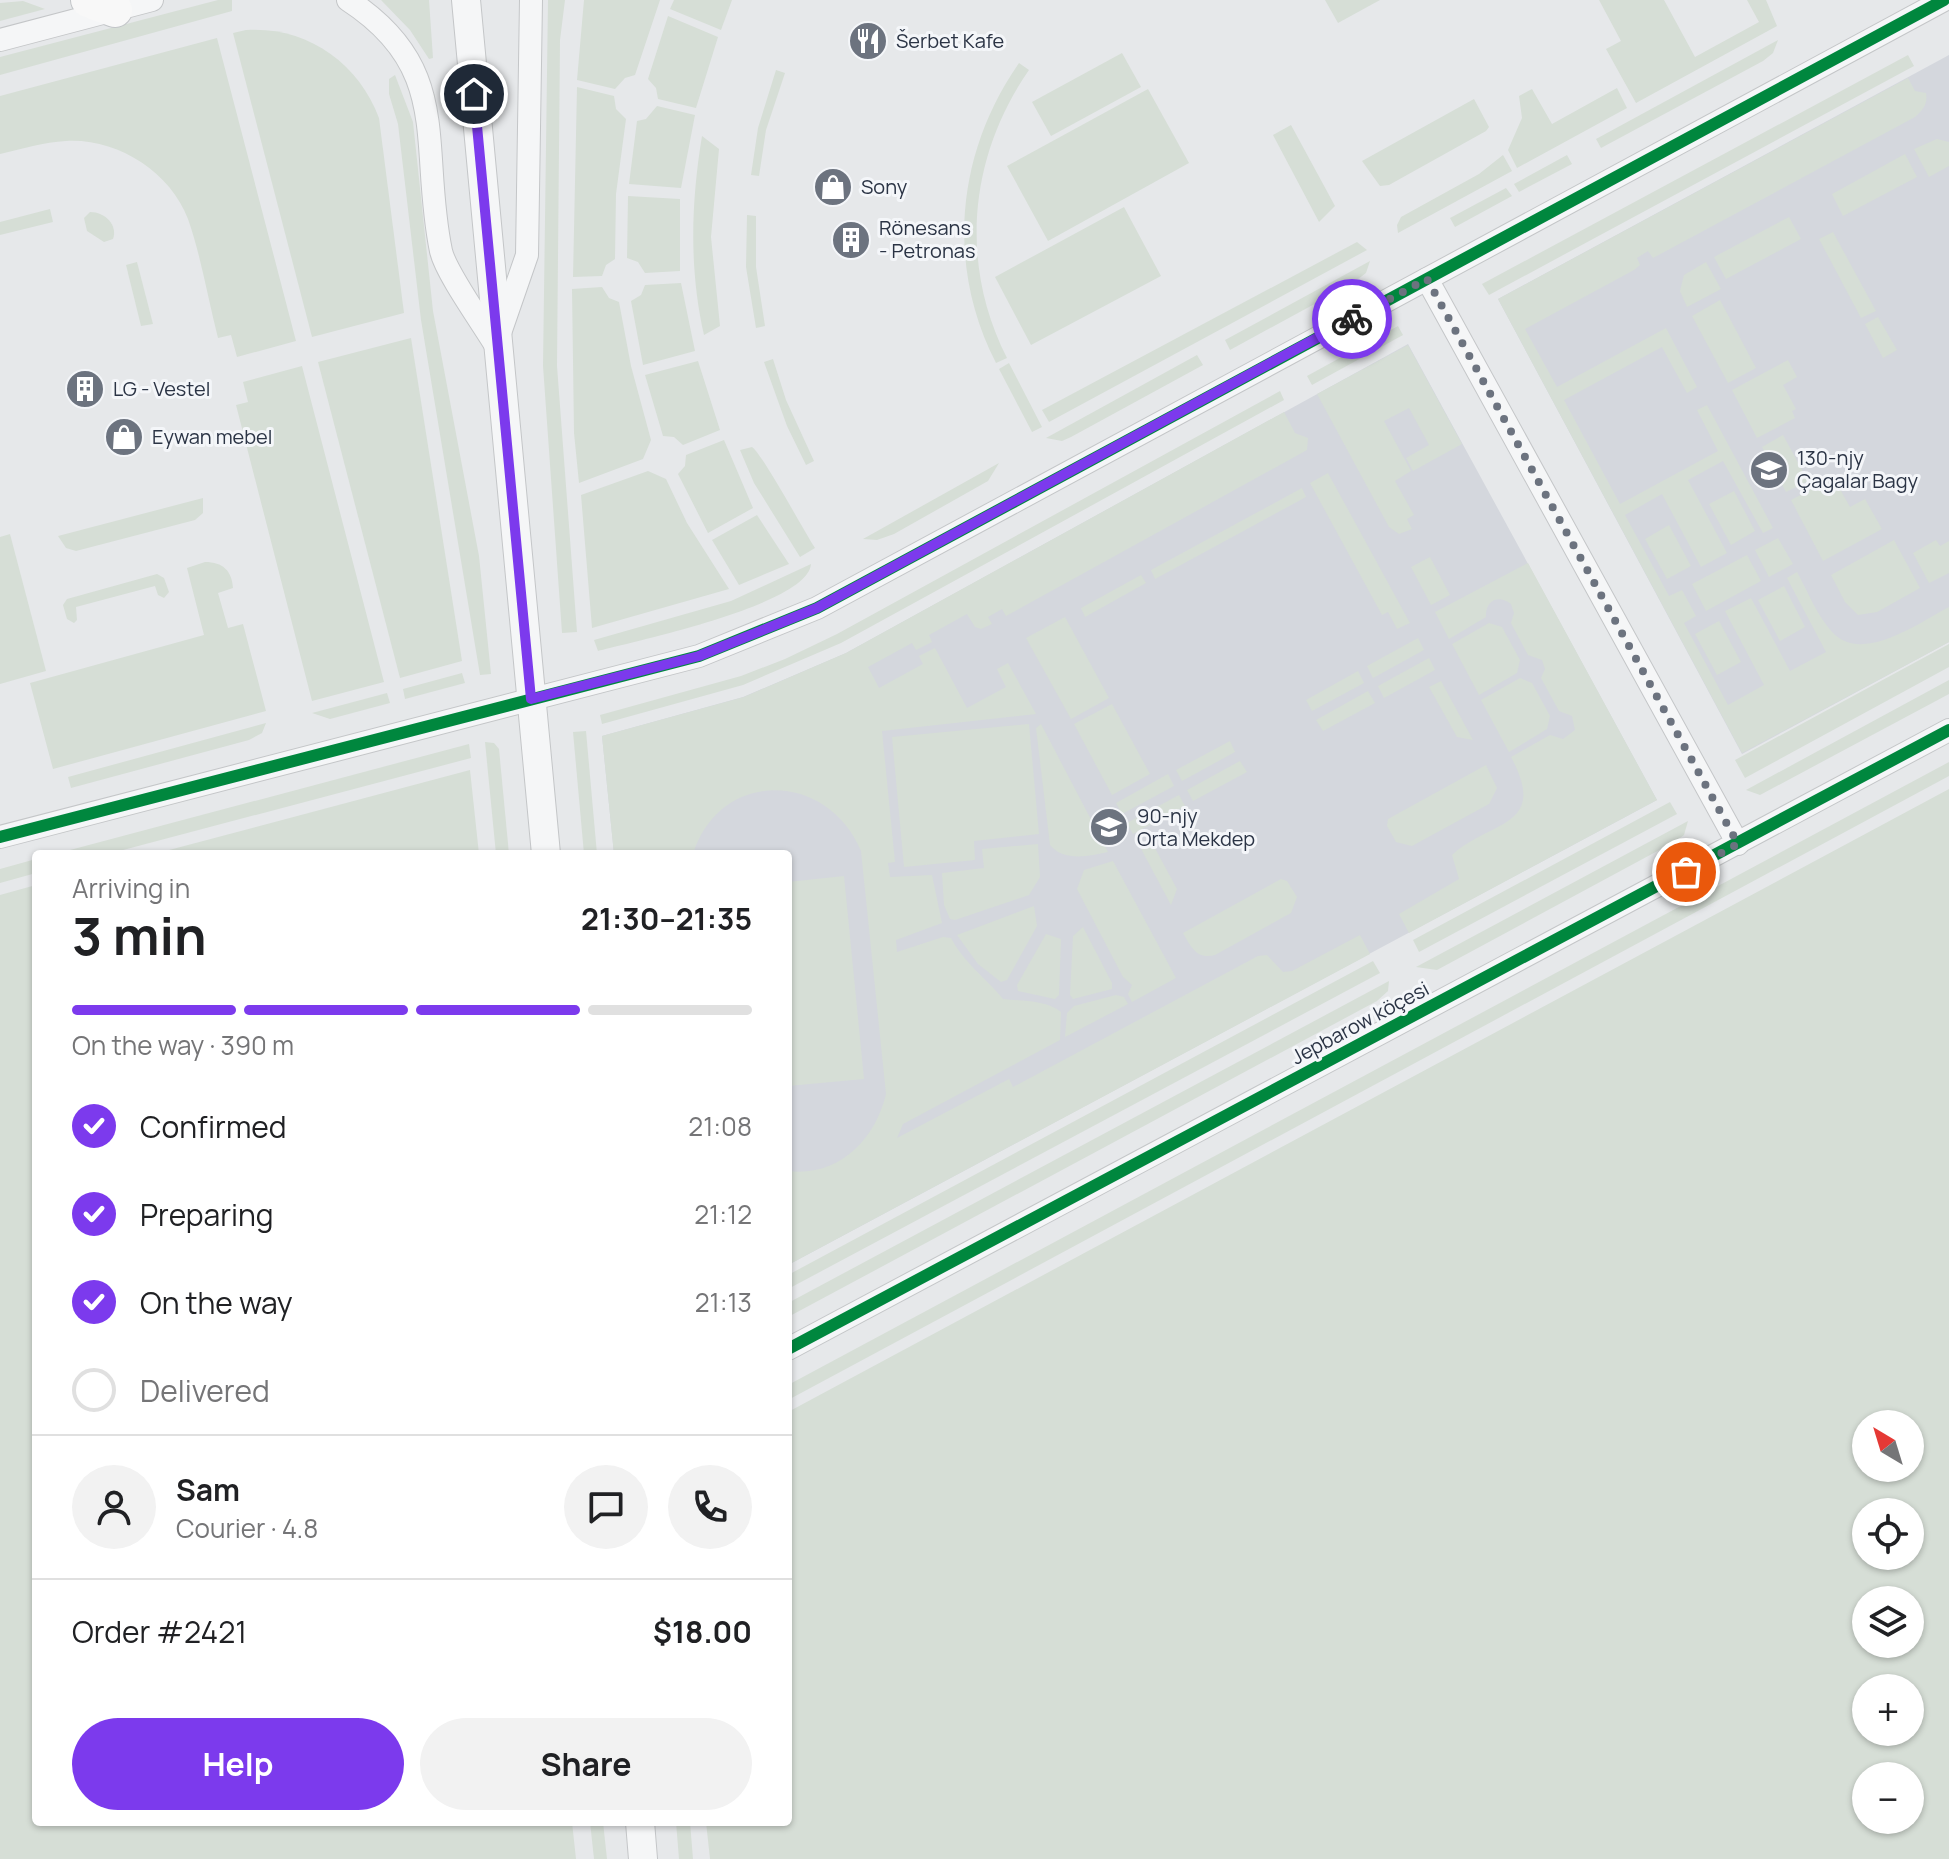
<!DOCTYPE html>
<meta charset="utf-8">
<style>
:root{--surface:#fff;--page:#f2f2f2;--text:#202124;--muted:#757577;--line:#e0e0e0;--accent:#7c3aed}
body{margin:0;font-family:Manrope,sans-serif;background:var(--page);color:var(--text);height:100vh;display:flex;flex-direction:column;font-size:30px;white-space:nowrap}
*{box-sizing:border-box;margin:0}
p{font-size:26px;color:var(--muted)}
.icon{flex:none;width:44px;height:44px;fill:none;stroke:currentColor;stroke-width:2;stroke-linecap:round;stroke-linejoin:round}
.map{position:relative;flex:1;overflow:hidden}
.sheet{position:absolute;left:32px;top:850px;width:760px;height:976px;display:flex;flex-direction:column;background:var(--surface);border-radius:8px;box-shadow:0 2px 6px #0004}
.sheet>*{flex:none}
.needle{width:52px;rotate:322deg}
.buttons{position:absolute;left:1852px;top:1410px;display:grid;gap:16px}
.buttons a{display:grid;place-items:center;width:72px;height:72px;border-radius:50%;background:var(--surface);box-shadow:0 2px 6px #0004;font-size:40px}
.pin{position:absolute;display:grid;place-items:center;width:68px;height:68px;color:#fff;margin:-34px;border:4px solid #fff;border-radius:50%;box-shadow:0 2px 8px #0007}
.courier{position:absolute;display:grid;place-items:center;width:80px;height:80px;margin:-40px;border:6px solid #7c3aed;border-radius:50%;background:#fff;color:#222;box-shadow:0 2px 10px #0007}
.overview em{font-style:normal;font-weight:700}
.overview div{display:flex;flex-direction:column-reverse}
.overview{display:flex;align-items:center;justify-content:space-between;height:136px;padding:0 40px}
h1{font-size:52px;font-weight:700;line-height:60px}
.bar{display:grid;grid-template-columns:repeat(4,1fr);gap:12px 8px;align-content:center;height:96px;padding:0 40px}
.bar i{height:10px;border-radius:6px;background:var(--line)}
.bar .on{background:var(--accent)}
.bar p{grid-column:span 4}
.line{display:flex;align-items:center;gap:20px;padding:0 40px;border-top:2px solid var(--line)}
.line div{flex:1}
.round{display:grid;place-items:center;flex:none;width:84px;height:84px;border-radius:42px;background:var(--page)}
ol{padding:0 40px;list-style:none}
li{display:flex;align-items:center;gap:24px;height:88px}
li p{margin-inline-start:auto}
li .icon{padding:8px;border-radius:50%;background:var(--accent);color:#fff;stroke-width:4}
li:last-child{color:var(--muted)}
li i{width:44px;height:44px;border:4px solid var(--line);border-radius:50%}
.cta{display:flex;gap:16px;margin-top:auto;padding:16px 40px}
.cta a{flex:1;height:92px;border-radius:48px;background:var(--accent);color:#fff;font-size:32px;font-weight:700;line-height:92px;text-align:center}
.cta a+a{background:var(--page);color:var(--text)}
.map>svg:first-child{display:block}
.built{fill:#d4d7dd}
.green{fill:#d6ded6;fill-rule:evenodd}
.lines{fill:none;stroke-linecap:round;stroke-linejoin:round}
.minor-casing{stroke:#c4c6c8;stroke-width:24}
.tertiary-casing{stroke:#c4c6c8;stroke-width:30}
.primary-casing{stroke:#c2c5c8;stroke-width:36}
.minor{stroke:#f5f6f7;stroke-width:22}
.tertiary{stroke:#f5f6f7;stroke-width:28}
.primary{stroke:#f8f8f8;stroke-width:34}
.cycleway-casing{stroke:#f4f6f9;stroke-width:17}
.cycleway{stroke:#00873e;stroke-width:12}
.done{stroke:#6c737f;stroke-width:8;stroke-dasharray:0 14.4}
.route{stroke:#7c3aed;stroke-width:10}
.labels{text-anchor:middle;stroke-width:6;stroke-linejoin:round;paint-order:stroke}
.poi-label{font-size:20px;fill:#2b3445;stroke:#f4f6f9;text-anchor:start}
.street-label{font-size:20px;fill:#2b3445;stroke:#f4f6f9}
</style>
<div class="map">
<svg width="1949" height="1859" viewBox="0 0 1949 1859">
<rect width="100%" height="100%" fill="#e6e8ea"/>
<!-- built -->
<g class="built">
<path d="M1949,55V642L1742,754L1498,299Z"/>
<path d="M1408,344L1657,800L788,1265V854H614L602,736L743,697L846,653Z"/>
</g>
<!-- green -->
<g class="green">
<path d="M218,0H232V11L0,75V57Z"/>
<path d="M381,0H429L433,58L429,59L410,30Z"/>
<path d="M548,0H565L560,40L557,366L577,632L562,633L543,366Z"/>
<path d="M584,0H660L635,75L625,78L615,89L577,80Z"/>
<path d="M674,0H732L721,30L670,9Z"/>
<path d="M1325,0H1380L1338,23Z"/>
<path d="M1599,0H1664L1695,57L1759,22L1747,0H1766L1777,26L1636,103L1606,49L1621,41Z"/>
<path d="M23,1L45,9L0,21V3Z"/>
<path d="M668,16L718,37L696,108L658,99L656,88L648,79Z"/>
<path d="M246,30C306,26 358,62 379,118L404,313L312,337L233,33Z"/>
<path d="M217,38L296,341L237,357L231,335L218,338C208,299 201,256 188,219C170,171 116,138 66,141C44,142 22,149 0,154V96Z"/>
<path d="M1778,40L1773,53L1763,61L1601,148L1596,139Z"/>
<path d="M1122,53L1141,87L1051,136L1032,102Z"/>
<path d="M1908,55L1914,66L1489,295L1482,284Z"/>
<path d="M1019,63L1029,70C969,156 959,264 1007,358L996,363C946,266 956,153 1019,63Z"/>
<path d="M776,70L785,73L766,130L759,176L751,175L758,128Z"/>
<path d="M395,75L413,122L433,311L479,556L491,674L480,675L421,320L398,124L389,94V79Z"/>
<path d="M1908,78L1915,91L1926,93C1928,104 1923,110 1915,117L1653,258L1648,251L1637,258L1640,265L1634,270L1525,329L1557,387L1666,328L1697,387L1687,393L1662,347L1564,400L1620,504L1718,451L1697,410L1707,405L1773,528L1763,533L1723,461L1688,480L1727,553L1701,567L1662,494L1625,515L1669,596L1682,590L1696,616L1684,623L1728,705L1764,685L1725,611L1751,598L1790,671L1826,652L1787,578L1797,572C1808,592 1817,616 1833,633C1863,664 1920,622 1949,607V642L1742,753L1498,299Z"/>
<path d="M577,87L614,96L616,109L626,119L616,194L615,259L606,265L602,276L573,277Z"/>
<path d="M1617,88L1627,108L1517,168L1508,150L1522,118L1519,96L1532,89L1552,124Z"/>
<path d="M1148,89L1189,163L1048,241L1007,166Z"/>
<path d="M1474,99L1489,127L1486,131L1389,185L1380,186L1362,161Z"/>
<path d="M657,106L695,115L681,188L629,184L637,121L646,119Z"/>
<path d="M1291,125L1335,206L1319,222L1273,135Z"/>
<path d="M702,136L719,149L711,237L720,326L704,335C689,269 691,203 702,136Z"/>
<path d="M1937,139L1949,142V166L1929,177L1914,149Z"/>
<path d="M1905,154L1917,177L1843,216L1832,194Z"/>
<path d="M1503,155L1512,171L1398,233L1397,225L1401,217L1479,174Z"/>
<path d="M1567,155L1572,164L1519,192L1514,184Z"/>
<path d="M1506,188L1512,196L1455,227L1450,218Z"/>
<path d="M628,196L680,199V271L645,273L638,262L627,258Z"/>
<path d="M1124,207L1161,276L1031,345L995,277Z"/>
<path d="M50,209L53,222L0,235V222Z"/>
<path d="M90,212C105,212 118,225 113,239L104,242L87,231L84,218Z"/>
<path d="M747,215L756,216V267L765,326L756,328L746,267Z"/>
<path d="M1789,217L1801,239L1726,279L1714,257Z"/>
<path d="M1833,232L1876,311L1861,318L1819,239Z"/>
<path d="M1357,242L1367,250L1049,422L1042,410Z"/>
<path d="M1370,261L1366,273L1353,283L1230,350L1225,340Z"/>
<path d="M137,262L153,324L141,326L126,265Z"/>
<path d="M1706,262L1721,289L1687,307L1680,291L1684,275Z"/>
<path d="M681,283L695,351L643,365L631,301L641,295L645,285Z"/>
<path d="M602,287L609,298L619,302L631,366L651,440L643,459L579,483L574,433L572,289Z"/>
<path d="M1720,300L1756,368L1728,383L1692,316Z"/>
<path d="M1878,317L1897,350L1883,358L1865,324Z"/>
<path d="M1398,326L1403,335L1312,385L1307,376Z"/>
<path d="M411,338L462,661L400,678L318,362Z"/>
<path d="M1408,345L1462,444L1413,471L1406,458L1429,445L1409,408L1384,421L1411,471L1395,481L1414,515L1407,519L1412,529L1399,534L1389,527L1317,394Z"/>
<path d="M1197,355L1203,365L1071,437L1062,441L1046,438Z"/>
<path d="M773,359L786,400L814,461L806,465L787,426L764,362Z"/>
<path d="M1788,360L1797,377L1783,385L1796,409L1792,411L1795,418L1757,438L1732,390Z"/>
<path d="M698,361L720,430L683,445L674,437L663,436L645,375Z"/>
<path d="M1009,363L1042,427L1032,432L999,369Z"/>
<path d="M302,366L384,682L312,701L236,405L248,402L243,382Z"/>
<path d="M1280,391L1284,400L841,643L743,685L602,724L600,715L741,676L785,659L837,634Z"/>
<path d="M1284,412L1295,433L1308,438L1307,450L1006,616L1002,609L988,617L992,624L981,629L975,627L967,614L929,635L932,642L916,650L912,643L868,667L879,688L923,664L919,656L935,648L967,708L1006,687L997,669L1008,663L1036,714L882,731L895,862L888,863L890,877L932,875L942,923L896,940L897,952L943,937L951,938C964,963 987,979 1003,999C1021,1001 1046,1000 1061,1012L1060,1040L903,1124L897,1138L1009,1079L1013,1087L1258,956L1267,955L1283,972L1292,971L1360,935L1370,954L788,1265V1171C839,1177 875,1140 886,1094L861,851C828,771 720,768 693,854H614L602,736L744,697L846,653Z"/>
<path d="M1783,435L1808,481L1786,492L1762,447Z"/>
<path d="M724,440L753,508L708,533L678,474L685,466L686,455Z"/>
<path d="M752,447C761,452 804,531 815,548L800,557L754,483L740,450Z"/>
<path d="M999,463L988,481L894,534L877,540L863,539Z"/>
<path d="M648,471L666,479L687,523L729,589L592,628L581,495Z"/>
<path d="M1328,473L1410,623L1397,629L1388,612L1382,615L1310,483Z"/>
<path d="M1827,481L1830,485L1836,482L1850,507L1865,499L1882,529L1823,561L1791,500Z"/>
<path d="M1302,488L1306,497L1155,579L1151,570Z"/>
<path d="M1734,491L1755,531L1731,545L1709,504Z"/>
<path d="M203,498V513L195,520L76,551L66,548L58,536Z"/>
<path d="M757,515L789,564L739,585L712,540Z"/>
<path d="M1669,525L1691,566L1667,579L1645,539Z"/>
<path d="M10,534L46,671L0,684V537Z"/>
<path d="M1778,538L1793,564L1769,577L1755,550Z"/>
<path d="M1894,540L1920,588L1877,612L1858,615L1845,602L1831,575Z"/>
<path d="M1936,540L1940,546L1949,541V573L1929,583L1913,553Z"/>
<path d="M1747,555L1761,581L1706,611L1692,584Z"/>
<path d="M1430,557L1450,595L1431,605L1411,567Z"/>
<path d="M205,562C223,562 232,571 233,588L218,593L228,628L243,624L266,711L53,769L30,683L204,635L187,568Z"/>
<path d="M1528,563L1657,800L1409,933L1399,914L1459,879L1452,855C1491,820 1549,828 1511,757L1550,735L1563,739L1575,730L1572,716L1559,711L1541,678L1545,669L1542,660L1528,655L1511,623L1514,613L1511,604C1498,594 1485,601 1486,617L1449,639L1435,612Z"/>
<path d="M811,564C808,605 635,641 598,651L594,640L731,601Z"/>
<path d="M157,574L164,578L169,592L164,598L158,595L155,586L76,607L77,620L74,623L67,619L63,605L67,599Z"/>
<path d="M1141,575L1146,583L1085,617L1081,608Z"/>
<path d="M1784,586L1805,627L1780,641L1758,600Z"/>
<path d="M1065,617L1109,698L1071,719L1026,638Z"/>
<path d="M1719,621L1741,662L1717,675L1695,634Z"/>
<path d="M1489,623L1502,627L1520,660L1517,673L1479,695L1452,644Z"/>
<path d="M1418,638L1424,650L1373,678L1367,666Z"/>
<path d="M1949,644V667L1745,778L1735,760Z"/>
<path d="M1429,658L1435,670L1384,698L1378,686Z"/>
<path d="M1358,671L1364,683L1312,711L1306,700Z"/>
<path d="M462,673L465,683L405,699L403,689Z"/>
<path d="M1520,678L1532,683L1550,716L1547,729L1509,752L1481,700Z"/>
<path d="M1949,680V694L1760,795L1746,790Z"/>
<path d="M1441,681L1473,740L1457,737L1429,687Z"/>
<path d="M1368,691L1375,703L1323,731L1316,720Z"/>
<path d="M387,693L390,703L330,719L312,713Z"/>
<path d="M1112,704L1150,774L1112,795L1074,724Z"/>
<path d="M266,723L262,733L249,740L71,788L68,777Z"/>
<path d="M1029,724L1039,834L974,841L975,860L904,867L892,737Z"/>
<path d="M1041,724L1108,852C1089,856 1064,862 1050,845L1036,728Z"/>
<path d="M586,731L597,854H584L573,732Z"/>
<path d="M1230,741L1235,752L1182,781L1176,770Z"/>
<path d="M485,742L494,743L499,749L509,854H496Z"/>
<path d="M469,744L471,758L108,854H55Z"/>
<path d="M1240,761L1247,772L1193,801L1187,790Z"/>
<path d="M1949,762V776L788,1400V1385Z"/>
<path d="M1486,765L1497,788L1489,804L1412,846L1396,842L1387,826L1388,819Z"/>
<path d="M470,770L479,854H154Z"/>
<path d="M1168,774L1174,786L1122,814L1116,803Z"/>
<path d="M1949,789V1859H710L706,1822H788V1412ZM1910,1424V1468H1866V1424ZM1910,1512V1556H1866V1512ZM1910,1600V1644H1866V1600ZM1910,1688V1732H1866V1688ZM1910,1776V1820H1866V1776Z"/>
<path d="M1179,795L1185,806L1133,834L1127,823Z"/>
<path d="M1670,802L1677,814L1419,952L1413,940Z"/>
<path d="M1688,821L1684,835L1676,841L1437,970L1416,967Z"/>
<path d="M1150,839L1177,889L1171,905L1139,845Z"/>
<path d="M1038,844L1040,877L1029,895L955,920L950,919L944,905L942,873L984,868L982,849Z"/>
<path d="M36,859V873L0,883V869Z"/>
<path d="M1113,861L1176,978L1132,1002L1128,994L1132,985L1123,977L1077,889L1084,870Z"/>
<path d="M844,876L864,1079L788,1086V882Z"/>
<path d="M1281,879L1287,881L1297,897L1291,913L1215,955C1197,960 1191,947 1183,933Z"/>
<path d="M36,885V1822H572L576,1859H0V895Z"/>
<path d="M1034,906L1037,926L1007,980L1001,982L978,964L957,935Z"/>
<path d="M1083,927L1112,983V989L1073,999L1070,995L1073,936Z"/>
<path d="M1046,934L1061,939L1059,995L1055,999L1018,991L1017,985Z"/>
<path d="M1373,961L1380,973L788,1289V1275Z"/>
<path d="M1389,981L1388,991L1377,1001L788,1317V1303Z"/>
<path d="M1116,995L1124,997L1128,1004L1065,1037L1067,1013L1074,1006Z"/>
<path d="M590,1822H603L607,1859H594Z"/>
<path d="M676,1822H690L693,1859H679Z"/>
</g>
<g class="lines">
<defs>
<g id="minor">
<path d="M348,0C454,69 419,145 441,251C446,273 483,324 496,346"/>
<path d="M0,40L152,0"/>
<path d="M1427,279L1738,844"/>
<path d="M500,333L527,255L531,0"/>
<path d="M0,837L699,656L817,608L1944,0"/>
<path d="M788,1349L1949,730"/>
</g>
<g id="tertiary">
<path d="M466,0L546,854"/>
<path d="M640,1822L643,1859"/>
</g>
<path id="primary" d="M88,0L115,10"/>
</defs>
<!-- minor casing -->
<use href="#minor" class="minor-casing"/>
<!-- tertiary casing -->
<use href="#tertiary" class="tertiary-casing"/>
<!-- primary casing -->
<use href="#primary" class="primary-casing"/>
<!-- minor -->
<use href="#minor" class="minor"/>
<!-- tertiary -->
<use href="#tertiary" class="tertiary"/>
<!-- primary -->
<use href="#primary" class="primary"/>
<defs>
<g id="cycleway">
<path d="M0,837L699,656L817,608L1944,0"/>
<path d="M788,1349L1949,730"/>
</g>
</defs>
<!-- cycleway casing -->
<use href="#cycleway" class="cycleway-casing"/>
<!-- cycleway -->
<use href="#cycleway" class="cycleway"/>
</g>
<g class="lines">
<!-- done -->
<path class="done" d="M1352,319L1427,279L1738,844L1686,872"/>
<!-- route -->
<path class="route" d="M474,94L531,699L699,656L817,608L1352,319"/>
</g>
<!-- icons -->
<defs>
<symbol id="restaurant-disc" viewBox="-11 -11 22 22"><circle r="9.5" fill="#6c737f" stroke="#f4f6f9"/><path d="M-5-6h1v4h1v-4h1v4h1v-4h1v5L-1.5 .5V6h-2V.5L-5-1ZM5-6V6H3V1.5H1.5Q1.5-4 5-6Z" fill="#fff"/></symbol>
<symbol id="shop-disc" viewBox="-11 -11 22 22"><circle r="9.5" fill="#6c737f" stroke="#f4f6f9"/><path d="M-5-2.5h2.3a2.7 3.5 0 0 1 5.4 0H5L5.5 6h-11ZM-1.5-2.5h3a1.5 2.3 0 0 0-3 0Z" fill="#fff"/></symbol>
<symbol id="building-disc" viewBox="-11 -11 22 22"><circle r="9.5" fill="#6c737f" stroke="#f4f6f9"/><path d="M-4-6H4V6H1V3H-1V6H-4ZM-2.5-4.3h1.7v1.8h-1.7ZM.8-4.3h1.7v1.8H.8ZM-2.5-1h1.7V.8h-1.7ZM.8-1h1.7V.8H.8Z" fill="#fff"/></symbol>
<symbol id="school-disc" viewBox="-11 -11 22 22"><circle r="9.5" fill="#6c737f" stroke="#f4f6f9"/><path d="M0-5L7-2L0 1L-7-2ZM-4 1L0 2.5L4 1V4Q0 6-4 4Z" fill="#fff"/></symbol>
</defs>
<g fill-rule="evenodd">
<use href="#restaurant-disc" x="846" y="19" width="44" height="44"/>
<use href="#shop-disc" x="811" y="165" width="44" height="44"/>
<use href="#building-disc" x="829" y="218" width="44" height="44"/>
<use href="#building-disc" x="63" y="367" width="44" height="44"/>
<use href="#shop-disc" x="102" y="415" width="44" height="44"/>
<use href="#school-disc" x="1747" y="448" width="44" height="44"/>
<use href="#school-disc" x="1087" y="805" width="44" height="44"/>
</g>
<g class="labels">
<!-- poi labels -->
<g class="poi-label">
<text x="896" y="48">Šerbet Kafe</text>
<text x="861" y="194">Sony</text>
<text x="879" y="235">Rönesans<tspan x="879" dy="23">- Petronas</tspan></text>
<text x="113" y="396">LG - Vestel</text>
<text x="152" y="444">Eywan mebel</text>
<text x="1797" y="465">130-njy<tspan x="1797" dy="23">Çagalar Bagy</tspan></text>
<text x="1137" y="823">90-njy<tspan x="1137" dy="23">Orta Mekdep</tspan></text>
</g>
<!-- street labels -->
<g class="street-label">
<text transform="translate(1360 1023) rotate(-28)" y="7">Jepbarow köçesi</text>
</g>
</g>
</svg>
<div class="buttons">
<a><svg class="needle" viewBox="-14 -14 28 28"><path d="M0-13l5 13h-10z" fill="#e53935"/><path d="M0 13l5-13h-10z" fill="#757577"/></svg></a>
<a><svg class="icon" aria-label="locate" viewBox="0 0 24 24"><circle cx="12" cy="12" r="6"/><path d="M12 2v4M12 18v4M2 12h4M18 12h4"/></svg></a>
<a><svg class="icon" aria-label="layers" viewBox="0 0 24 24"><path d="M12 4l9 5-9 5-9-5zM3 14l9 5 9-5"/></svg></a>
<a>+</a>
<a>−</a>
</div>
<div class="pin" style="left:1686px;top:872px;background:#ea580c"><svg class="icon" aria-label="bag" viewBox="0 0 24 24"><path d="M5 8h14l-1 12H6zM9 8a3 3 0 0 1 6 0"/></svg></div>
<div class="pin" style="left:474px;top:94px;background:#1f2937"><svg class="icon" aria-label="home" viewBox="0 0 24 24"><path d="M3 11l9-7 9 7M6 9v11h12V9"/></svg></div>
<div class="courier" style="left:1352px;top:319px"><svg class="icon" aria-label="bike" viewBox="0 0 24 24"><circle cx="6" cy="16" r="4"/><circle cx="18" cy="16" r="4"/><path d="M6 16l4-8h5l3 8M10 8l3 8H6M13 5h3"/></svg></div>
<section class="sheet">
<div class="overview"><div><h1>3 min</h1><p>Arriving in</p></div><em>21:30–21:35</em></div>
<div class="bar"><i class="on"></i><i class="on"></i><i class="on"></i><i></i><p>On the way · 390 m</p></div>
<ol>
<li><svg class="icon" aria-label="check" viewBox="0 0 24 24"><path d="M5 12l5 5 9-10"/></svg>Confirmed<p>21:08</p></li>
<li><svg class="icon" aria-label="check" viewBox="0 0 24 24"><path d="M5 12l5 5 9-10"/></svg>Preparing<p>21:12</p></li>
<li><svg class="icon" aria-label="check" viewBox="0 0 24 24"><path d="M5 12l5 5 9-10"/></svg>On the way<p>21:13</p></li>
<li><i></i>Delivered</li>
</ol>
<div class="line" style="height:144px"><a class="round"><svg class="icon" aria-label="person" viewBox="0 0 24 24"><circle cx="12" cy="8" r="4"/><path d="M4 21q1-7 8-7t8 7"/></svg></a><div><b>Sam</b><p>Courier · 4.8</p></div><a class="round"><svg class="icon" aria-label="chat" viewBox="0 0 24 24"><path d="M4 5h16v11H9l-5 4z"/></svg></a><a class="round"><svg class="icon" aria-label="phone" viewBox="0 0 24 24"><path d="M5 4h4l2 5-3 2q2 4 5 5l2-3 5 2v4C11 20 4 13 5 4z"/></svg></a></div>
<div class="line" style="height:104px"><div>Order #2421</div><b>$18.00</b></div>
<div class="cta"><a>Help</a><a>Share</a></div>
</section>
</div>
